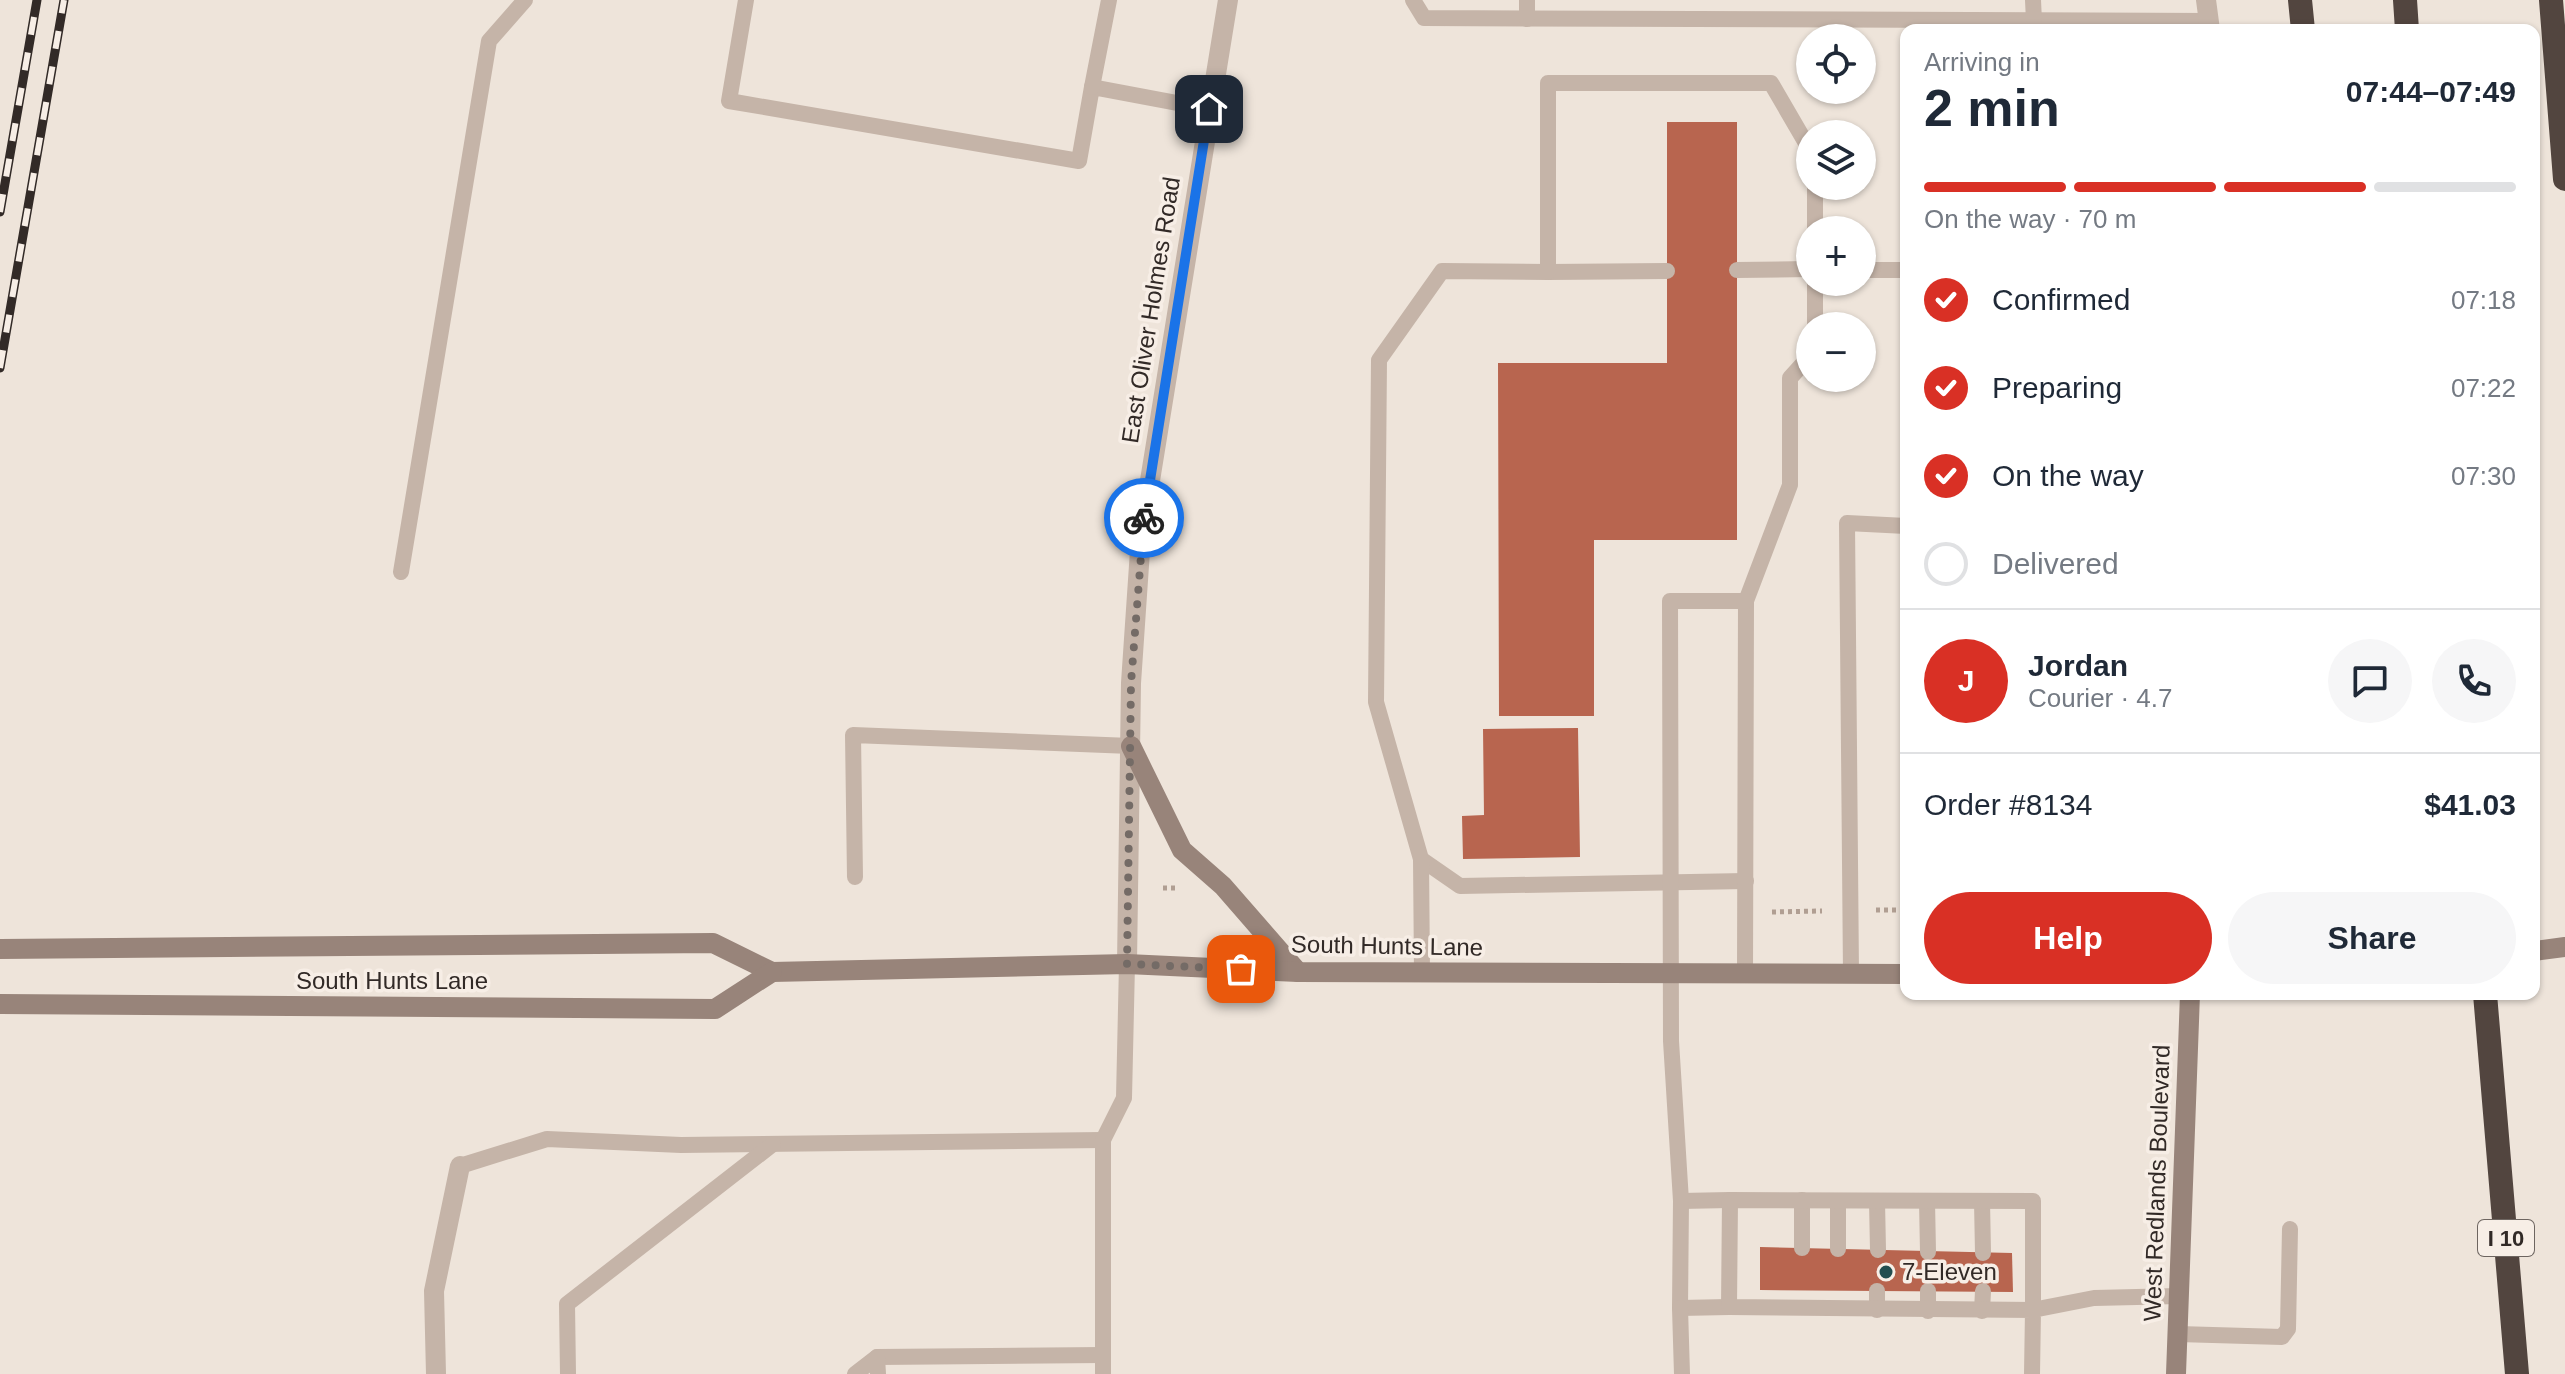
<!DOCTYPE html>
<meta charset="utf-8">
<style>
:root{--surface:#fff;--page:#f6f6f7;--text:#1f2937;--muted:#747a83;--line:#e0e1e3;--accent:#d93025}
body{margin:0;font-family:Helvetica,sans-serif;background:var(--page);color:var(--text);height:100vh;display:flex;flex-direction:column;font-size:30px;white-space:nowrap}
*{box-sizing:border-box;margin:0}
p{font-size:26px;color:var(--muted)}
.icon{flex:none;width:44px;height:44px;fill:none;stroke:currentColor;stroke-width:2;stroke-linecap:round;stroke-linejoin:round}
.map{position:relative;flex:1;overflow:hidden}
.panel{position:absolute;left:1900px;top:24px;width:640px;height:976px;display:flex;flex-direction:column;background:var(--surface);border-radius:16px;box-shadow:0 2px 6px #0004}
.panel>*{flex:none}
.controls{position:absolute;left:1796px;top:24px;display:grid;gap:16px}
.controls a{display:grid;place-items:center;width:80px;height:80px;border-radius:50%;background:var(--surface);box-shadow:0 2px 6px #0004;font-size:40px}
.pin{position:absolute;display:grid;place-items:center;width:68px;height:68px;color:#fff;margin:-34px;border-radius:16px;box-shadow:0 4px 12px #0006}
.courier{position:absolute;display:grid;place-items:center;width:80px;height:80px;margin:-40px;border:6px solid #1a73e8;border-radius:50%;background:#fff;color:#222;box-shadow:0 2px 10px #0007}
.overview em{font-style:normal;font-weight:600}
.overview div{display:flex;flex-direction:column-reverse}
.overview{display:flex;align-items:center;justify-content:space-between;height:136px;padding:0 24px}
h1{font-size:52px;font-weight:600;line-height:60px}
.bar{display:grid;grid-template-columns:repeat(4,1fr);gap:12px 8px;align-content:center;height:96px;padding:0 24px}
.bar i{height:10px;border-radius:6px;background:var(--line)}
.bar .selected{background:var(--accent)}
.bar p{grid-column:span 4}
.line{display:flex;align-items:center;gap:20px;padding:0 24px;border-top:2px solid var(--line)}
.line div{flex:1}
.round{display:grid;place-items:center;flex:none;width:84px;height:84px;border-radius:42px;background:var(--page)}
ol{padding:0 24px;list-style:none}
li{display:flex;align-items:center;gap:24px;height:88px}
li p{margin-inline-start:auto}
li .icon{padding:8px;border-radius:50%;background:var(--accent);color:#fff;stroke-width:4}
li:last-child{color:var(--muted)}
li i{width:44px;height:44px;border:4px solid var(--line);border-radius:50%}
.action{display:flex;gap:16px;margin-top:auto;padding:16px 24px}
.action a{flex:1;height:92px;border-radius:48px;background:var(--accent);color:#fff;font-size:32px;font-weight:600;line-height:92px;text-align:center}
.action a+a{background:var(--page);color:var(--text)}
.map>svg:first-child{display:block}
.building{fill:#b8654f}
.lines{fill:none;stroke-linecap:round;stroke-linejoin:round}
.path{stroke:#b09e92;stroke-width:5;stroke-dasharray:4 4;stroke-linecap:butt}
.service{stroke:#c5b4a8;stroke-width:16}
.minor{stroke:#c5b4a8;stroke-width:20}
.secondary{stroke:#98847a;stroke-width:20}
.motorway{stroke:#52453f;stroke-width:24}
.rail-casing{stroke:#322a27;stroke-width:9}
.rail{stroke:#f7eee6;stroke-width:6;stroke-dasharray:18;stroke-linecap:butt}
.done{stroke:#746b66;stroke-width:8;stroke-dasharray:0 14.4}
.route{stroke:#1a73e8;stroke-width:10}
.poi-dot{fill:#224d4f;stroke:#f7eee6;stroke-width:3}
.labels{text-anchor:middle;stroke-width:7;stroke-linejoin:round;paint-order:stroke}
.shield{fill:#f7eee6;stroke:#6d6560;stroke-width:2}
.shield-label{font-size:22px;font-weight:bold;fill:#322a27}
.street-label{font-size:24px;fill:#322a27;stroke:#f7eee6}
.poi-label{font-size:24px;fill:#322a27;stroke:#f7eee6;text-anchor:start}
</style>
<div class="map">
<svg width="2565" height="1374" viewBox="0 0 2565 1374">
<rect width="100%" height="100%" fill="#eee4da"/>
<!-- building -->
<g class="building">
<path d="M1667,122H1737V540H1594V716H1499L1498,363H1667Z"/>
<path d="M1578,728L1580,857L1463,859L1462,816L1484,815L1483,729Z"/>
<path d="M1760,1247L2012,1253L2013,1292L1760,1290Z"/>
</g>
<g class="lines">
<!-- path -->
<g class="path">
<path d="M1163,888H1178"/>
<path d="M1876,910H1906"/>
<path d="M1772,912L1822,911"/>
</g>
<!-- service -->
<g class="service">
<path d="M746,0L729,101L1079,161L1092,87L1209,109"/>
<path d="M1413,0L1424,18L2210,21"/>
<path d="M2033,0L2034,21"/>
<path d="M1527,19V0"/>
<path d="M1092,87L1109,0"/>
<path d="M1815,186V230"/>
<path d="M1737,270L1810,269"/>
<path d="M1862,270H1906"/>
<path d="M1548,272L1667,271"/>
<path d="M1815,282V326"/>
<path d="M401,572L489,41L525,0"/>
<path d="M1421,859L1460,886L1746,881"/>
<path d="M855,877L853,735L1131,746"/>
<path d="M1745,972L1746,601L1790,485V378L1810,356"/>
<path d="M1422,973L1421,859L1376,702L1379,360L1442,271L1548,272V83H1771L1810,150"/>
<path d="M1851,974L1847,523L1906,526"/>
<path d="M460,1166L547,1139L681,1145L1103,1140"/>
<path d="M1802,1200V1248"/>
<path d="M1681,1201L1730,1200"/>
<path d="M1877,1201L1878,1250"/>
<path d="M1927,1201L1928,1252"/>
<path d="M1982,1201L1983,1253"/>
<path d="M1838,1249V1201"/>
<path d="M1877,1291V1310"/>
<path d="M1928,1291V1311"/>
<path d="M1729,1307L1680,1308L1681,1201L1671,1041L1670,601H1746"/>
<path d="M1680,1308L1682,1374"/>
<path d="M1982,1311L1983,1291"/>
<path d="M2178,1334L2282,1337L2288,1329L2290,1229"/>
<path d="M877,1357L1103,1355"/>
<path d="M568,1374L567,1304L773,1144"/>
<path d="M855,1374L877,1357L878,1374"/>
<path d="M1103,1374V1140L1124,1098L1127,964"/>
<path d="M2032,1374L2033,1310L1729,1307L1730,1200L2033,1201V1310L2094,1298L2179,1296"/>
</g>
<!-- minor -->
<g class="minor">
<path d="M2206,0L2210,30"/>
<path d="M1127,964L1131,683L1141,536L1228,0"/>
<path d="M436,1374L434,1291L460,1166"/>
</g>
<!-- secondary -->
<g class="secondary">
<path d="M1131,746L1182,850L1223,886L1298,972"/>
<path d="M0,949L713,943L772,972L1127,964L1298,972L1906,974"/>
<path d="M2534,951L2565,947"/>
<path d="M0,1004L715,1009L772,972"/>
<path d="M2176,1374L2190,994"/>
</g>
<!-- motorway -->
<g class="motorway">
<path d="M2300,0L2303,30"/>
<path d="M2405,0L2407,30"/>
<path d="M2551,0L2565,179"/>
<path d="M2485,994L2517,1374"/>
</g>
<defs>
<g id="rail">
<path d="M0,212L37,0"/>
<path d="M0,368L64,0"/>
</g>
</defs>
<!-- rail casing -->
<use href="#rail" class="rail-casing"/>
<!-- rail -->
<use href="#rail" class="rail"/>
</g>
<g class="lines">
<!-- done -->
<path class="done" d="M1144,518L1131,683L1127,964L1241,969"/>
<!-- route -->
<path class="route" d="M1144,518L1209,109"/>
</g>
<!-- markers -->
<circle class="poi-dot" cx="1886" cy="1272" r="8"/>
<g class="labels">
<!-- shield labels -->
<rect class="shield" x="2478" y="1220" width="56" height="36" rx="6"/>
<g class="shield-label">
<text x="2506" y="1246">I 10</text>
</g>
<!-- street labels -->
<g class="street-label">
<text transform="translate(1151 310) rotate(-81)" y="8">East Oliver Holmes Road</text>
<text transform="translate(1387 946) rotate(1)" y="8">South Hunts Lane</text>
<text x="392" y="989">South Hunts Lane</text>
<text transform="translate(2157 1183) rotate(-88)" y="8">West Redlands Boulevard</text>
</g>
<!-- poi labels -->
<g class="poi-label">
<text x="1902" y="1280">7-Eleven</text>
</g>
</g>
</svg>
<div class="controls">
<a><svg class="icon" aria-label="locate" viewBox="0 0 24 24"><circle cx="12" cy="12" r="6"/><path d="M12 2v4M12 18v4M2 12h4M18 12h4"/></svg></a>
<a><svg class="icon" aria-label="layers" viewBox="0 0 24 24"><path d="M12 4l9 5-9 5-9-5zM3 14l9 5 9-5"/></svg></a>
<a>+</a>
<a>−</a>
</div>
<div class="pin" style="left:1241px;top:969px;background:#ea580c"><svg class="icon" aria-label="bag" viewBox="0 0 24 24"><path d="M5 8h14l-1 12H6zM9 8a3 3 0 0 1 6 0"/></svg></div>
<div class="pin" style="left:1209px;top:109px;background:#1f2937"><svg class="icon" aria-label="home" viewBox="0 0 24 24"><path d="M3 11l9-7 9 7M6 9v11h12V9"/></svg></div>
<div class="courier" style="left:1144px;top:518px"><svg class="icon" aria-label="bike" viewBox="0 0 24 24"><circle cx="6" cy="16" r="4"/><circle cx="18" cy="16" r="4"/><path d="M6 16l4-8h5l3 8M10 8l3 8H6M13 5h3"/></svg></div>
<section class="panel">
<div class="overview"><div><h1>2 min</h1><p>Arriving in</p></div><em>07:44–07:49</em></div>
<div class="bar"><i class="selected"></i><i class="selected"></i><i class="selected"></i><i></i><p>On the way · 70 m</p></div>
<ol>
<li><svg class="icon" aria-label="check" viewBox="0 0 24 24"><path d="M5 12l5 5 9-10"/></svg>Confirmed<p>07:18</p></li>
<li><svg class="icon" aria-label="check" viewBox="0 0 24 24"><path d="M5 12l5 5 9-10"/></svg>Preparing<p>07:22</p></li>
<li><svg class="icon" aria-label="check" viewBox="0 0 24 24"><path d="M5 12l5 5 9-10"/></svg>On the way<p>07:30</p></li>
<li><i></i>Delivered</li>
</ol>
<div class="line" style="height:144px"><b class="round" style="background:var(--accent);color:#fff">J</b><div><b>Jordan</b><p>Courier · 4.7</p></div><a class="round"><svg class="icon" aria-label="chat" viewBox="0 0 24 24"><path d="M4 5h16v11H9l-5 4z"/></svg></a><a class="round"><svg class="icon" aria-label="phone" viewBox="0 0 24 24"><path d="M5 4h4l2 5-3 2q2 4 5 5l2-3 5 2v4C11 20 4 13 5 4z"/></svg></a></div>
<div class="line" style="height:104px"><div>Order #8134</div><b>$41.03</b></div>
<div class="action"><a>Help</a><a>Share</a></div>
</section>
</div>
